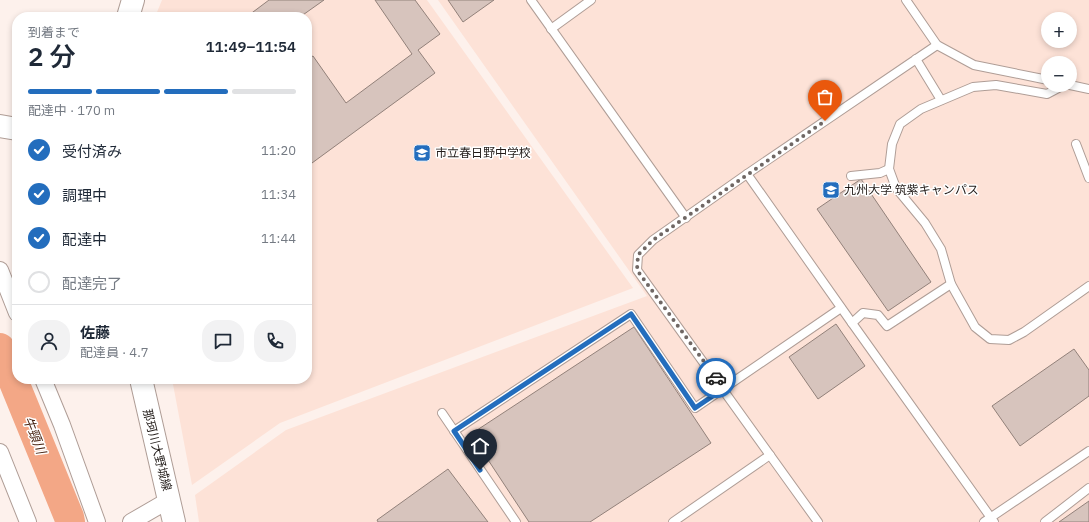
<!DOCTYPE html>
<html lang="ja">
<meta charset="utf-8">
<style>
:root{--surface:#fff;--page:#f2f2f3;--text:#1f2937;--muted:#747a83;--line:#e0e1e3;--accent:#236dbd}
body{margin:0;font-family:"IBM Plex Sans","Noto Sans JP",sans-serif;background:var(--page);color:var(--text);height:100vh;display:flex;flex-direction:column;font-size:15px;white-space:nowrap}
*{box-sizing:border-box;margin:0}
p{font-size:13px;color:var(--muted)}
.icon{flex:none;width:22px;height:22px;fill:none;stroke:currentColor;stroke-width:2;stroke-linecap:round;stroke-linejoin:round}
.map{position:relative;flex:1;overflow:hidden}
.details{position:absolute;left:12px;top:12px;width:300px;height:372px;display:flex;flex-direction:column;background:var(--surface);border-radius:16px;box-shadow:0 2px 6px #0003}
.details>*{flex:none}
.controls{position:absolute;left:1041px;top:12px;display:grid;gap:8px}
.controls a{display:grid;place-items:center;width:36px;height:36px;border-radius:50%;background:var(--surface);box-shadow:0 2px 6px #0003;font-size:20px}
.pin{position:absolute;display:grid;place-items:center;width:34px;height:34px;color:#fff;margin:-41px -17px;border-radius:50% 50% 50% 0;rotate:-45deg;box-shadow:0 0 4px #0007}
.pin .icon{rotate:45deg}
.courier{position:absolute;display:grid;place-items:center;width:40px;height:40px;margin:-20px;border:3px solid #236dbd;border-radius:50%;background:#fff;color:#222;box-shadow:0 1px 5px #0007}
.overview em{font-style:normal;font-weight:600}
.overview div{display:flex;flex-direction:column-reverse}
.overview{display:flex;align-items:center;justify-content:space-between;height:68px;padding:0 16px}
h1{font-size:26px;font-weight:600;line-height:30px}
.bar{display:grid;grid-template-columns:repeat(4,1fr);gap:6px 4px;align-content:center;height:48px;padding:0 16px}
.bar i{height:5px;border-radius:3px;background:var(--line)}
.bar .selected{background:var(--accent)}
.bar p{grid-column:span 4}
.line{display:flex;align-items:center;gap:10px;padding:0 16px;border-top:1px solid var(--line)}
.line div{flex:1}
.round{display:grid;place-items:center;flex:none;width:42px;height:42px;border-radius:16px;background:var(--page)}
ol{padding:0 16px;list-style:none}
li{display:flex;align-items:center;gap:12px;height:44px}
li p{margin-inline-start:auto}
li .icon{padding:4px;border-radius:50%;background:var(--accent);color:#fff;stroke-width:4}
li:last-child{color:var(--muted)}
li i{width:22px;height:22px;border:2px solid var(--line);border-radius:50%}
.map>svg:first-child{display:block}
.built{fill:#fde2d7;fill-rule:evenodd}
.lines{fill:none;stroke-linecap:round;stroke-linejoin:round}
.river{stroke:#f3a786;stroke-width:30}
.building{fill:#d7c4bd;stroke:#92817a}
.lane-casing{stroke:#af9d96;stroke-width:10}
.street-casing{stroke:#af9d96;stroke-width:18}
.secondary-casing{stroke:#af9d96;stroke-width:24}
.lane{stroke:#fff;stroke-width:8}
.street{stroke:#fff;stroke-width:16}
.secondary{stroke:#fff;stroke-width:22}
.done{stroke:#6f6764;stroke-width:4;stroke-dasharray:0 7.2}
.route{stroke:#236dbd;stroke-width:5}
.labels{text-anchor:middle;stroke-width:3;stroke-linejoin:round;paint-order:stroke}
.poi-label{font-size:12px;fill:#231d1a;stroke:#fff;text-anchor:start}
.street-label{font-size:12px;fill:#231d1a;stroke:#fff}
.water-label{font-size:13px;font-style:italic;fill:#462110;stroke:#fff}
</style>
<div class="map">
<svg width="1089" height="522" viewBox="0 0 1089 522">
<rect width="100%" height="100%" fill="#fdf1ec"/>
<!-- built -->
<g class="built">
<path d="M162,0H427L633,288L280,423L192,485L172,379H307V17H155Z"/>
<path d="M438,0H1089V522H199L195,495L286,430L647,296ZM1048,19H1070V41H1048ZM1048,63H1070V85H1048Z"/>
</g>
<g class="lines">
<!-- river -->
<path class="river" d="M0,348L69,517L70,522"/>
</g>
<!-- building -->
<g class="building">
<path d="M269,0H324L300,17H251L249,15Z"/>
<path d="M375,0H415L440,34L418,50L435,73L312,163L307,155V144L311,142L307,135V59L313,56L346,103L412,54Z"/>
<path d="M448,0H494L463,22Z"/>
<path d="M861,179L931,282L888,311L817,209Z"/>
<path d="M836,324L865,366L818,399L789,357Z"/>
<path d="M634,327L711,443L590,522H529L471,434Z"/>
<path d="M1074,349L1089,370V396L1020,446L992,406Z"/>
<path d="M448,469L488,522H378L377,520Z"/>
<path d="M1089,501V522H1059Z"/>
</g>
<g class="lines">
<defs>
<g id="lane">
<path d="M531,0L686,218"/>
<path d="M906,0L937,45L974,65L1048,80"/>
<path d="M551,29L591,0"/>
<path d="M916,59L941,100"/>
<path d="M1064,85L1047,94L996,85L973,87L921,109L900,124L892,144L889,169L896,188L925,223L941,249L951,284L975,327L990,339L1009,340L1024,332L1089,286"/>
<path d="M1070,85L1089,89"/>
<path d="M1076,144L1089,178"/>
<path d="M747,174L852,323L994,522"/>
<path d="M851,176L880,173L889,169"/>
<path d="M852,323L863,313L878,315L887,326L951,284"/>
<path d="M442,413L516,522"/>
<path d="M454,431L631,314L695,408L841,308"/>
<path d="M673,522L770,455"/>
<path d="M818,522L637,270L638,255L653,240L747,174L937,45"/>
<path d="M984,522L1089,451"/>
<path d="M1045,522L1089,488"/>
</g>
<g id="street">
<path d="M0,270L17,313"/>
<path d="M43,379L62,425L97,522"/>
<path d="M0,452L28,522"/>
<path d="M131,522L169,500"/>
</g>
<g id="secondary">
<path d="M128,17L133,0"/>
<path d="M0,126L17,129"/>
<path d="M141,379L174,522"/>
</g>
</defs>
<!-- lane casing -->
<use href="#lane" class="lane-casing"/>
<!-- street casing -->
<use href="#street" class="street-casing"/>
<!-- secondary casing -->
<use href="#secondary" class="secondary-casing"/>
<!-- lane -->
<use href="#lane" class="lane"/>
<!-- street -->
<use href="#street" class="street"/>
<!-- secondary -->
<use href="#secondary" class="secondary"/>
</g>
<g class="lines">
<!-- done -->
<path class="done" d="M716,378L637,270L638,255L653,240L825,121"/>
<!-- route -->
<path class="route" d="M480,470L454,431L631,314L695,408L723,389L716,378"/>
</g>
<!-- icons -->
<defs>
<symbol id="school-square" viewBox="-11 -11 22 22"><rect x="-9" y="-9" width="18" height="18" rx="4" fill="#236dbd" stroke="#fff"/><path d="M0-5L7-2L0 1L-7-2ZM-4 1L0 2.5L4 1V4Q0 6-4 4Z" fill="#fff"/></symbol>
<symbol id="university-square" viewBox="-11 -11 22 22"><rect x="-9" y="-9" width="18" height="18" rx="4" fill="#236dbd" stroke="#fff"/><path d="M0-5L7-2L0 1L-7-2ZM-4 1L0 2.5L4 1V4Q0 6-4 4Z" fill="#fff"/></symbol>
</defs>
<g fill-rule="evenodd">
<use href="#school-square" x="412" y="143" width="20" height="20"/>
<use href="#university-square" x="821" y="180" width="20" height="20"/>
</g>
<g class="labels">
<!-- poi labels -->
<g class="poi-label">
<text x="435" y="157">市立春日野中学校</text>
<text x="844" y="194">九州大学 筑紫キャンパス</text>
</g>
<!-- street labels -->
<g class="street-label">
<text transform="translate(157 450) rotate(76)" y="4">那珂川大野城線</text>
</g>
<!-- water labels -->
<g class="water-label">
<text transform="translate(35 435) rotate(68)" y="5">牛頸川</text>
</g>
</g>
</svg>
<div class="controls">
<a>+</a>
<a>−</a>
</div>
<div class="pin" style="left:825px;top:121px;background:#ea580c"><svg class="icon" aria-label="bag" viewBox="0 0 24 24"><path d="M5 8h14l-1 12H6zM9 8a3 3 0 0 1 6 0"/></svg></div>
<div class="pin" style="left:480px;top:470px;background:#1f2937"><svg class="icon" aria-label="home" viewBox="0 0 24 24"><path d="M3 11l9-7 9 7M6 9v11h12V9"/></svg></div>
<div class="courier" style="left:716px;top:378px"><svg class="icon" aria-label="car" viewBox="0 0 24 24"><path d="M5 17H2v-5l4-1 3-4h7l3 4 3 1v5h-3M9 17h6M6 11h13"/><circle cx="7" cy="17" r="2"/><circle cx="17" cy="17" r="2"/></svg></div>
<section class="details">
<div class="overview"><div><h1>2 分</h1><p>到着まで</p></div><em>11:49–11:54</em></div>
<div class="bar"><i class="selected"></i><i class="selected"></i><i class="selected"></i><i></i><p>配達中 · 170 m</p></div>
<ol>
<li><svg class="icon" aria-label="check" viewBox="0 0 24 24"><path d="M5 12l5 5 9-10"/></svg>受付済み<p>11:20</p></li>
<li><svg class="icon" aria-label="check" viewBox="0 0 24 24"><path d="M5 12l5 5 9-10"/></svg>調理中<p>11:34</p></li>
<li><svg class="icon" aria-label="check" viewBox="0 0 24 24"><path d="M5 12l5 5 9-10"/></svg>配達中<p>11:44</p></li>
<li><i></i>配達完了</li>
</ol>
<div class="line" style="height:72px"><a class="round"><svg class="icon" aria-label="person" viewBox="0 0 24 24"><circle cx="12" cy="8" r="4"/><path d="M4 21q1-7 8-7t8 7"/></svg></a><div><b>佐藤</b><p>配達員 · 4.7</p></div><a class="round"><svg class="icon" aria-label="chat" viewBox="0 0 24 24"><path d="M4 5h16v11H9l-5 4z"/></svg></a><a class="round"><svg class="icon" aria-label="phone" viewBox="0 0 24 24"><path d="M5 4h4l2 5-3 2q2 4 5 5l2-3 5 2v4C11 20 4 13 5 4z"/></svg></a></div>
</section>
</div>
